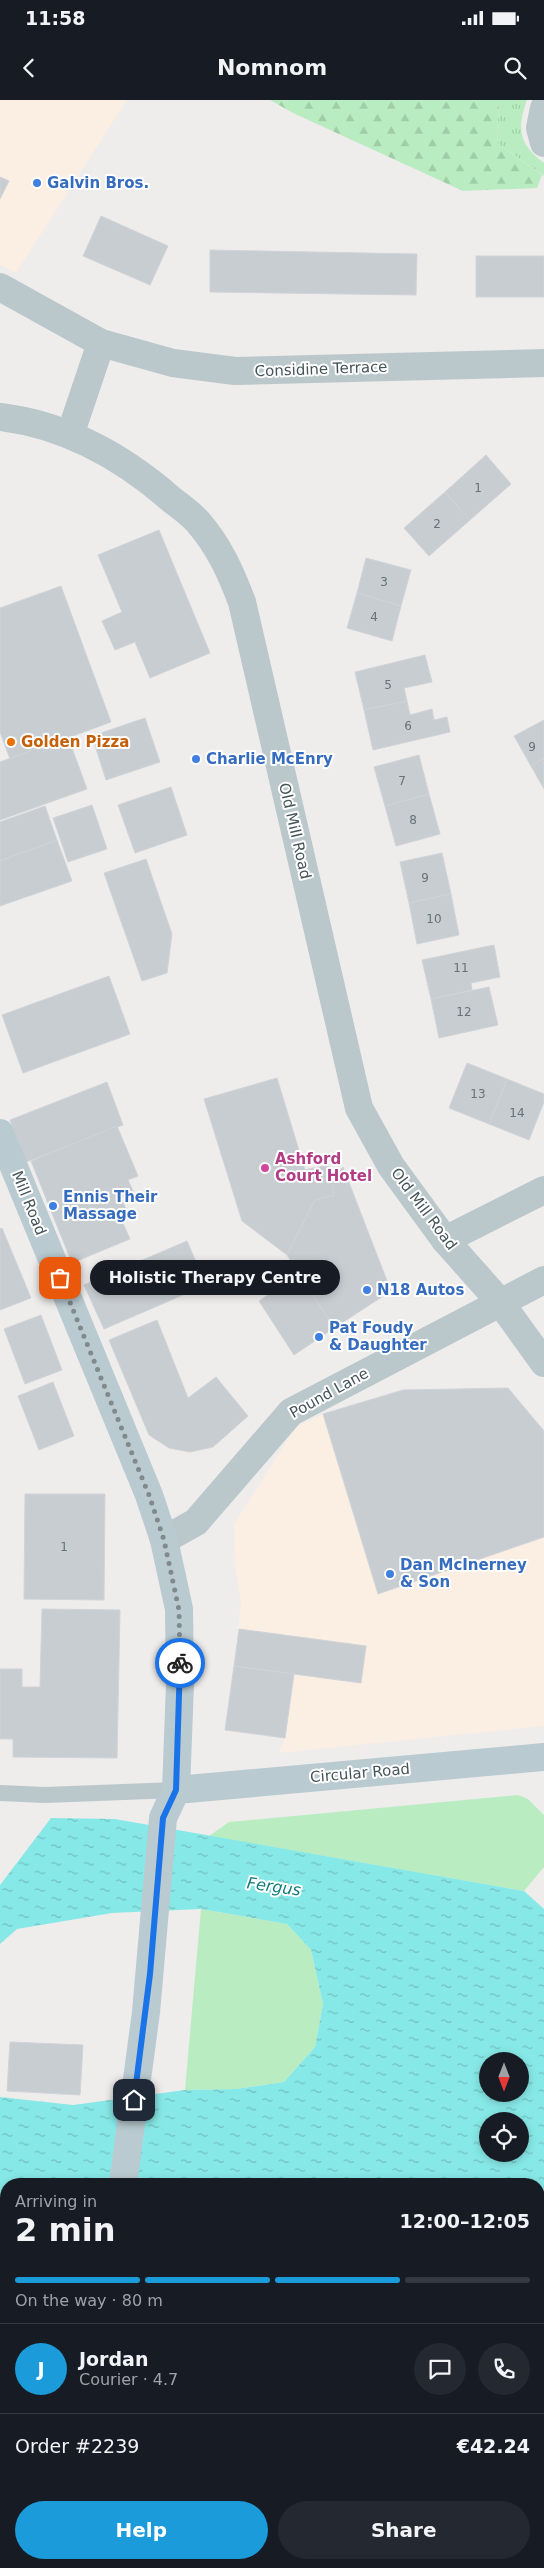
<!DOCTYPE html>
<meta charset="utf-8">
<style>
:root{--surface:#171b24;--page:#242831;--text:#f1f3f6;--muted:#9ea1a6;--line:#363941;--accent:#1b9bd9}
body{margin:0;font-family:"DejaVu Sans",sans-serif;background:var(--page);color:var(--text);height:100vh;display:flex;flex-direction:column;font-size:19px;white-space:nowrap}
*{box-sizing:border-box;margin:0}
p{font-size:16px;color:var(--muted)}
.icon{flex:none;width:28px;height:28px;fill:none;stroke:currentColor;stroke-width:2;stroke-linecap:round;stroke-linejoin:round}
.map{position:relative;flex:1;overflow:hidden}
.sheet{position:absolute;left:0px;top:2078px;width:545px;height:391px;display:flex;flex-direction:column;background:var(--surface);border-radius:20px 20px 0 0;box-shadow:0 2px 8px #0003}
.sheet>*{flex:none}
.needle{width:32px;rotate:180deg}
.fabs{position:absolute;left:479px;top:1952px;display:grid;gap:10px}
.fabs a{display:grid;place-items:center;width:50px;height:50px;border-radius:50%;background:var(--surface);box-shadow:0 2px 8px #0003;font-size:25px}
.pin{position:absolute;display:grid;place-items:center;width:42px;height:42px;color:#fff;margin:-21px;border-radius:10px;box-shadow:0 2px 8px #0006}
.courier{position:absolute;display:grid;place-items:center;width:50px;height:50px;margin:-25px;border:4px solid #1a73e8;border-radius:50%;background:#fff;color:#222;box-shadow:0 1px 6px #0007}
.bubble{position:absolute;height:35px;border-radius:18px;background:var(--surface);box-shadow:0 2px 8px #0003;font-size:16px;font-weight:800;line-height:35px;text-align:center}
.headline em{font-style:normal;font-weight:800}
.headline div{display:flex;flex-direction:column-reverse}
.headline{display:flex;align-items:center;justify-content:space-between;height:85px;padding:0 15px}
h1{font-size:32px;font-weight:800;line-height:38px}
.bar{display:grid;grid-template-columns:repeat(4,1fr);gap:8px 5px;align-content:center;height:60px;padding:0 15px}
.bar i{height:6px;border-radius:4px;background:var(--line)}
.bar .selected{background:var(--accent)}
.bar p{grid-column:span 4}
.line{display:flex;align-items:center;gap:12px;padding:0 15px;border-top:1px solid var(--line)}
.line div{flex:1}
.round{display:grid;place-items:center;flex:none;width:52px;height:52px;border-radius:26px;background:var(--page)}
.cta{display:flex;gap:10px;margin-top:auto;padding:10px 15px}
.cta a{flex:1;height:58px;border-radius:30px;background:var(--accent);color:#fff;font-size:20px;font-weight:800;line-height:58px;text-align:center}
.cta a+a{background:var(--page);color:var(--text)}
.status{display:flex;justify-content:space-between;align-items:center;height:35px;padding:0 25px;background:var(--surface);direction:ltr}
.status svg{height:14px;fill:currentColor}
header{display:flex;justify-content:space-between;align-items:center;height:65px;padding:0 15px;background:var(--surface);font-size:22px;font-weight:800}
.map>svg:first-child{display:block}
.commercial{fill:#fbeee3}
.grass{fill:url(#grass-tufts)}
.forest{fill:url(#forest-firs)}
.park{fill:#b9edc1}
.water{fill:url(#water-ripples);fill-rule:evenodd}
.building{fill:#c8cdd1;stroke:#d0d4d8}
.lines{fill:none;stroke-linecap:round;stroke-linejoin:round}
.service{stroke:#bac7cb;stroke-width:16}
.minor{stroke:#bac7cb;stroke-width:28}
.tertiary{stroke:#bac7cb;stroke-width:28}
.secondary{stroke:#b9cad0;stroke-width:28}
.done{stroke:#80898c;stroke-width:5;stroke-dasharray:0 9}
.route{stroke:#1a73e8;stroke-width:6}
.shop-dot{fill:#3f7fe0;stroke:#fff;stroke-width:2}
.food-dot{fill:#e8710a;stroke:#fff;stroke-width:2}
.hotel-dot{fill:#d1479c;stroke:#fff;stroke-width:2}
.labels{text-anchor:middle;stroke-width:4;stroke-linejoin:round;paint-order:stroke}
.number-label{font-size:12px;fill:#667277}
.shop-label{font-size:15px;font-weight:bold;fill:#366cbe;stroke:#fff;text-anchor:start}
.street-label{font-size:15px;fill:#455459;stroke:#fff}
.food-label{font-size:15px;font-weight:bold;fill:#c56008;stroke:#fff;text-anchor:start}
.hotel-label{font-size:15px;font-weight:bold;fill:#b23c85;stroke:#fff;text-anchor:start}
.water-label{font-size:16px;font-style:italic;fill:#0f7e7b;stroke:#fff}
</style>
<div class="status"><b>11:58</b><svg viewBox="0 0 49 12"><path d="M0 12V9h3v3zM5 12V6h3v6zM10 12V3h3v9zM15 12V0h3v12zM26 1h20v11H26zM47 4h2v5h-2z"/></svg></div>
<header><svg class="icon" aria-label="back" viewBox="0 0 24 24"><path d="M15 5l-7 7 7 7"/></svg>Nomnom<svg class="icon" aria-label="search" viewBox="0 0 24 24"><circle cx="10" cy="10" r="6"/><path d="M15 15l6 6"/></svg></header>
<div class="map">
<svg width="544" height="2468" viewBox="0 0 544 2468">
<defs>
<pattern id="grass-tufts" width="24" height="20" patternUnits="userSpaceOnUse" patternTransform="scale(1.25)"><rect width="24" height="20" fill="#b9edc1"/><path d="M3 7l-1-3M5 7V3M7 7l1-3M15 17l-1-3M17 17v-4M19 17l1-3" fill="none" stroke="#a0cda8"/></pattern>
<pattern id="forest-firs" width="22" height="20" patternUnits="userSpaceOnUse" patternTransform="scale(1.25)"><rect width="22" height="20" fill="#b9edc1"/><path d="M5 1l3.5 6h-7zM16 11l3.5 6h-7z" fill="#a0cda8"/></pattern>
<pattern id="water-ripples" width="26" height="14" patternUnits="userSpaceOnUse" patternTransform="scale(1.25)"><rect width="26" height="14" fill="#87e9e7"/><path d="M2 4q2-2 4 0t4 0M15 11q2-2 4 0t4 0" fill="none" stroke="#70bfbe"/></pattern>
</defs>
<rect width="100%" height="100%" fill="#efecec"/>
<!-- commercial -->
<g class="commercial">
<path d="M0,0H127L16,173L0,165Z"/>
<path d="M323,1314L544,1331V1626L279,1653L285,1638L294,1574L234,1566L241,1502L235,1464L234,1424L296,1327Z"/>
</g>
<!-- grass -->
<path class="grass" d="M499,0H527C517,28 518,44 544,63V76L497,43Z"/>
<!-- forest -->
<g class="forest">
<path d="M270,0H499L497,43L542,75L537,88L463,91L293,13Z"/>
<path d="M539,2236L544,2237V2468H524L519,2463L539,2462Z"/>
<path d="M6,2317V2462L71,2463L64,2468H0V2320Z"/>
</g>
<!-- park -->
<g class="park">
<path d="M518,1695L528,1699L544,1715V1767L524,1791L209,1736L229,1722Z"/>
<path d="M201,1809L287,1824L311,1850L323,1904L315,1947L284,1982L236,1989L185,1990Z"/>
<path d="M0,2106H6V2210L0,2212Z"/>
<path d="M71,2463L519,2462L524,2468H64Z"/>
</g>
<!-- water -->
<path class="water" d="M51,1718L115,1719L524,1791L544,1809V2206L539,2205V2084H6V2101L0,2102V1997L73,2005L185,1990L236,1989L284,1982L315,1947L323,1904L311,1850L287,1824L201,1809L112,1813L17,1829L0,1844V1785ZM488,1961H520V1994H488ZM488,2021H520V2054H488Z"/>
<!-- building -->
<g class="building">
<path d="M0,77L9,81L0,99Z"/>
<path d="M101,116L168,146L150,185L83,156Z"/>
<path d="M210,150L417,154L416,195L210,192Z"/>
<rect x="476" y="156" width="68" height="41"/>
<path d="M486,355L511,384L470,420L445,392Z"/>
<path d="M445,392L470,420L429,456L404,428Z"/>
<path d="M159,430L210,553L150,578L135,542L115,550L102,521L122,512L98,455Z"/>
<path d="M366,458L411,470L401,506L357,493Z"/>
<path d="M61,486L111,622L10,659L0,632V508Z"/>
<path d="M357,493L401,506L392,541L347,528Z"/>
<path d="M425,555L432,582L404,588L407,601L364,610L355,572Z"/>
<path d="M407,601L410,615L432,609L434,620L447,617L450,632L373,650L364,610Z"/>
<path d="M145,618L160,662L106,680L92,636Z"/>
<path d="M544,620V658L531,666L514,636Z"/>
<path d="M68,637L87,689L0,720V662Z"/>
<path d="M419,655L429,694L385,706L374,667Z"/>
<path d="M544,658V689L531,666Z"/>
<path d="M171,687L187,735L135,753L118,705Z"/>
<path d="M429,694L440,734L396,746L385,706Z"/>
<path d="M92,705L107,749L68,762L53,718Z"/>
<path d="M45,706L57,740L0,761V722Z"/>
<path d="M57,740L72,781L0,806V761Z"/>
<path d="M442,753L451,794L409,803L400,762Z"/>
<path d="M146,759L172,834L167,873L142,881L104,773Z"/>
<path d="M451,794L459,835L417,844L409,803Z"/>
<path d="M494,845L500,877L471,883L472,890L431,899L422,860Z"/>
<path d="M109,876L130,934L23,973L2,915Z"/>
<path d="M489,887L498,925L439,938L431,899Z"/>
<path d="M467,963L507,979L489,1024L449,1008Z"/>
<path d="M277,978L305,1070L328,1065L334,1095L315,1100L287,1155L242,1121L204,999Z"/>
<path d="M507,979L544,994V1002L529,1040L489,1024Z"/>
<path d="M107,982L123,1025L26,1062L10,1020Z"/>
<path d="M117,1026L138,1076L128,1080L134,1093L121,1098L129,1115L121,1119L130,1139L72,1163L31,1061Z"/>
<path d="M343,1067L391,1191L334,1228L287,1155L315,1100L334,1095L331,1079Z"/>
<path d="M2,1128L31,1198L0,1210V1129Z"/>
<path d="M187,1141L206,1185L104,1229L84,1185Z"/>
<path d="M299,1174L334,1228L294,1255L259,1201Z"/>
<path d="M41,1215L62,1270L25,1284L4,1229Z"/>
<path d="M157,1220L188,1298L216,1277L248,1316L213,1347L190,1352L169,1348L149,1335L109,1240Z"/>
<path d="M53,1282L74,1336L39,1350L18,1296Z"/>
<path d="M508,1288L544,1331V1437L378,1494L323,1314L403,1290Z"/>
<path d="M25,1394H105L104,1500L24,1499Z"/>
<path d="M42,1509L120,1510L117,1658L13,1657V1639H0V1569H22V1587H40Z"/>
<path d="M239,1529L366,1546L361,1583L234,1566Z"/>
<path d="M234,1566L294,1574L285,1638L225,1630Z"/>
<path d="M10,1942L83,1945L80,1995L7,1991Z"/>
</g>
<g class="lines">
<!-- service -->
<path class="service" d="M0,1693L45,1695L176,1690"/>
<!-- minor -->
<g class="minor">
<path d="M544,8L540,28L544,43"/>
<path d="M0,187L101,243L70,335"/>
<path d="M101,243L173,263L235,271L544,263"/>
<path d="M445,1140L544,1090"/>
<path d="M164,1440L196,1422L291,1312L544,1180"/>
</g>
<!-- tertiary -->
<path class="tertiary" d="M0,317C66,325 123,357 172,400C181,407 191,414 198,422C219,446 231,473 242,502L359,1008L391,1066L445,1140L500,1202L544,1263"/>
<!-- secondary -->
<g class="secondary">
<path d="M0,1033L149,1395L164,1440L179,1509L180,1584L176,1690L163,1718L146,1912L123,2084"/>
<path d="M176,1690L544,1657"/>
<path d="M0,2251L6,2249"/>
</g>
</g>
<g class="lines">
<!-- done -->
<path class="done" d="M60,1178L149,1395L164,1440L179,1510L180,1563"/>
<!-- route -->
<path class="route" d="M134,2000L150,1874L163,1718L176,1690L180,1563"/>
</g>
<!-- markers -->
<g class="shop-dot">
<circle cx="37" cy="83" r="5"/>
<circle cx="196" cy="659" r="5"/>
<circle cx="53" cy="1106" r="5"/>
<circle cx="367" cy="1190" r="5"/>
<circle cx="319" cy="1237" r="5"/>
<circle cx="390" cy="1474" r="5"/>
</g>
<circle class="food-dot" cx="11" cy="642" r="5"/>
<circle class="hotel-dot" cx="265" cy="1068" r="5"/>
<g class="labels">
<!-- number labels -->
<g class="number-label">
<text x="478" y="392">1</text>
<text x="437" y="428">2</text>
<text x="384" y="486">3</text>
<text x="374" y="521">4</text>
<text x="388" y="589">5</text>
<text x="408" y="630">6</text>
<text x="532" y="651">9</text>
<text x="402" y="685">7</text>
<text x="413" y="724">8</text>
<text x="425" y="782">9</text>
<text x="434" y="823">10</text>
<text x="461" y="872">11</text>
<text x="464" y="916">12</text>
<text x="478" y="998">13</text>
<text x="517" y="1017">14</text>
<text x="64" y="1451">1</text>
</g>
<!-- shop labels -->
<g class="shop-label">
<text x="47" y="88">Galvin Bros.</text>
<text x="206" y="664">Charlie McEnry</text>
<text x="63" y="1102">Ennis Their<tspan x="63" dy="17">Massage</tspan></text>
<text x="377" y="1195">N18 Autos</text>
<text x="329" y="1233">Pat Foudy<tspan x="329" dy="17">&amp; Daughter</tspan></text>
<text x="400" y="1470">Dan McInerney<tspan x="400" dy="17">&amp; Son</tspan></text>
</g>
<!-- street labels -->
<g class="street-label">
<text transform="translate(321 269) rotate(-2)" y="5">Considine Terrace</text>
<text transform="translate(295 731) rotate(77)" y="5">Old Mill Road</text>
<text transform="translate(29 1103) rotate(68)" y="5">Mill Road</text>
<text transform="translate(424 1109) rotate(53)" y="5">Old Mill Road</text>
<text transform="translate(329 1293) rotate(-29)" y="5">Pound Lane</text>
<text transform="translate(360 1673) rotate(-5)" y="5">Circular Road</text>
</g>
<!-- food labels -->
<g class="food-label">
<text x="21" y="647">Golden Pizza</text>
</g>
<!-- hotel labels -->
<g class="hotel-label">
<text x="275" y="1064">Ashford<tspan x="275" dy="17">Court Hotel</tspan></text>
</g>
<!-- water labels -->
<g class="water-label">
<text transform="translate(274 1786) rotate(8)" y="6">Fergus</text>
</g>
</g>
</svg>
<div class="fabs">
<a><svg class="needle" viewBox="-14 -14 28 28"><path d="M0-13l5 13h-10z" fill="#e53935"/><path d="M0 13l5-13h-10z" fill="#9ea1a6"/></svg></a>
<a><svg class="icon" aria-label="locate" viewBox="0 0 24 24"><circle cx="12" cy="12" r="6"/><path d="M12 2v4M12 18v4M2 12h4M18 12h4"/></svg></a>
</div>
<div class="pin" style="left:60px;top:1178px;background:#ea580c"><svg class="icon" aria-label="bag" viewBox="0 0 24 24"><path d="M5 8h14l-1 12H6zM9 8a3 3 0 0 1 6 0"/></svg></div>
<div class="pin" style="left:134px;top:2000px;background:#1f2937"><svg class="icon" aria-label="home" viewBox="0 0 24 24"><path d="M3 11l9-7 9 7M6 9v11h12V9"/></svg></div>
<div class="courier" style="left:180px;top:1563px"><svg class="icon" aria-label="bike" viewBox="0 0 24 24"><circle cx="6" cy="16" r="4"/><circle cx="18" cy="16" r="4"/><path d="M6 16l4-8h5l3 8M10 8l3 8H6M13 5h3"/></svg></div>
<div class="bubble" style="left:90px;top:1160px;width:250px">Holistic Therapy Centre</div>
<section class="sheet">
<div class="headline"><div><h1>2 min</h1><p>Arriving in</p></div><em>12:00–12:05</em></div>
<div class="bar"><i class="selected"></i><i class="selected"></i><i class="selected"></i><i></i><p>On the way · 80 m</p></div>
<div class="line" style="height:90px"><b class="round" style="background:var(--accent);color:#fff">J</b><div><b>Jordan</b><p>Courier · 4.7</p></div><a class="round"><svg class="icon" aria-label="chat" viewBox="0 0 24 24"><path d="M4 5h16v11H9l-5 4z"/></svg></a><a class="round"><svg class="icon" aria-label="phone" viewBox="0 0 24 24"><path d="M5 4h4l2 5-3 2q2 4 5 5l2-3 5 2v4C11 20 4 13 5 4z"/></svg></a></div>
<div class="line" style="height:65px"><div>Order #2239</div><b>€42.24</b></div>
<div class="cta"><a>Help</a><a>Share</a></div>
</section>
</div>
